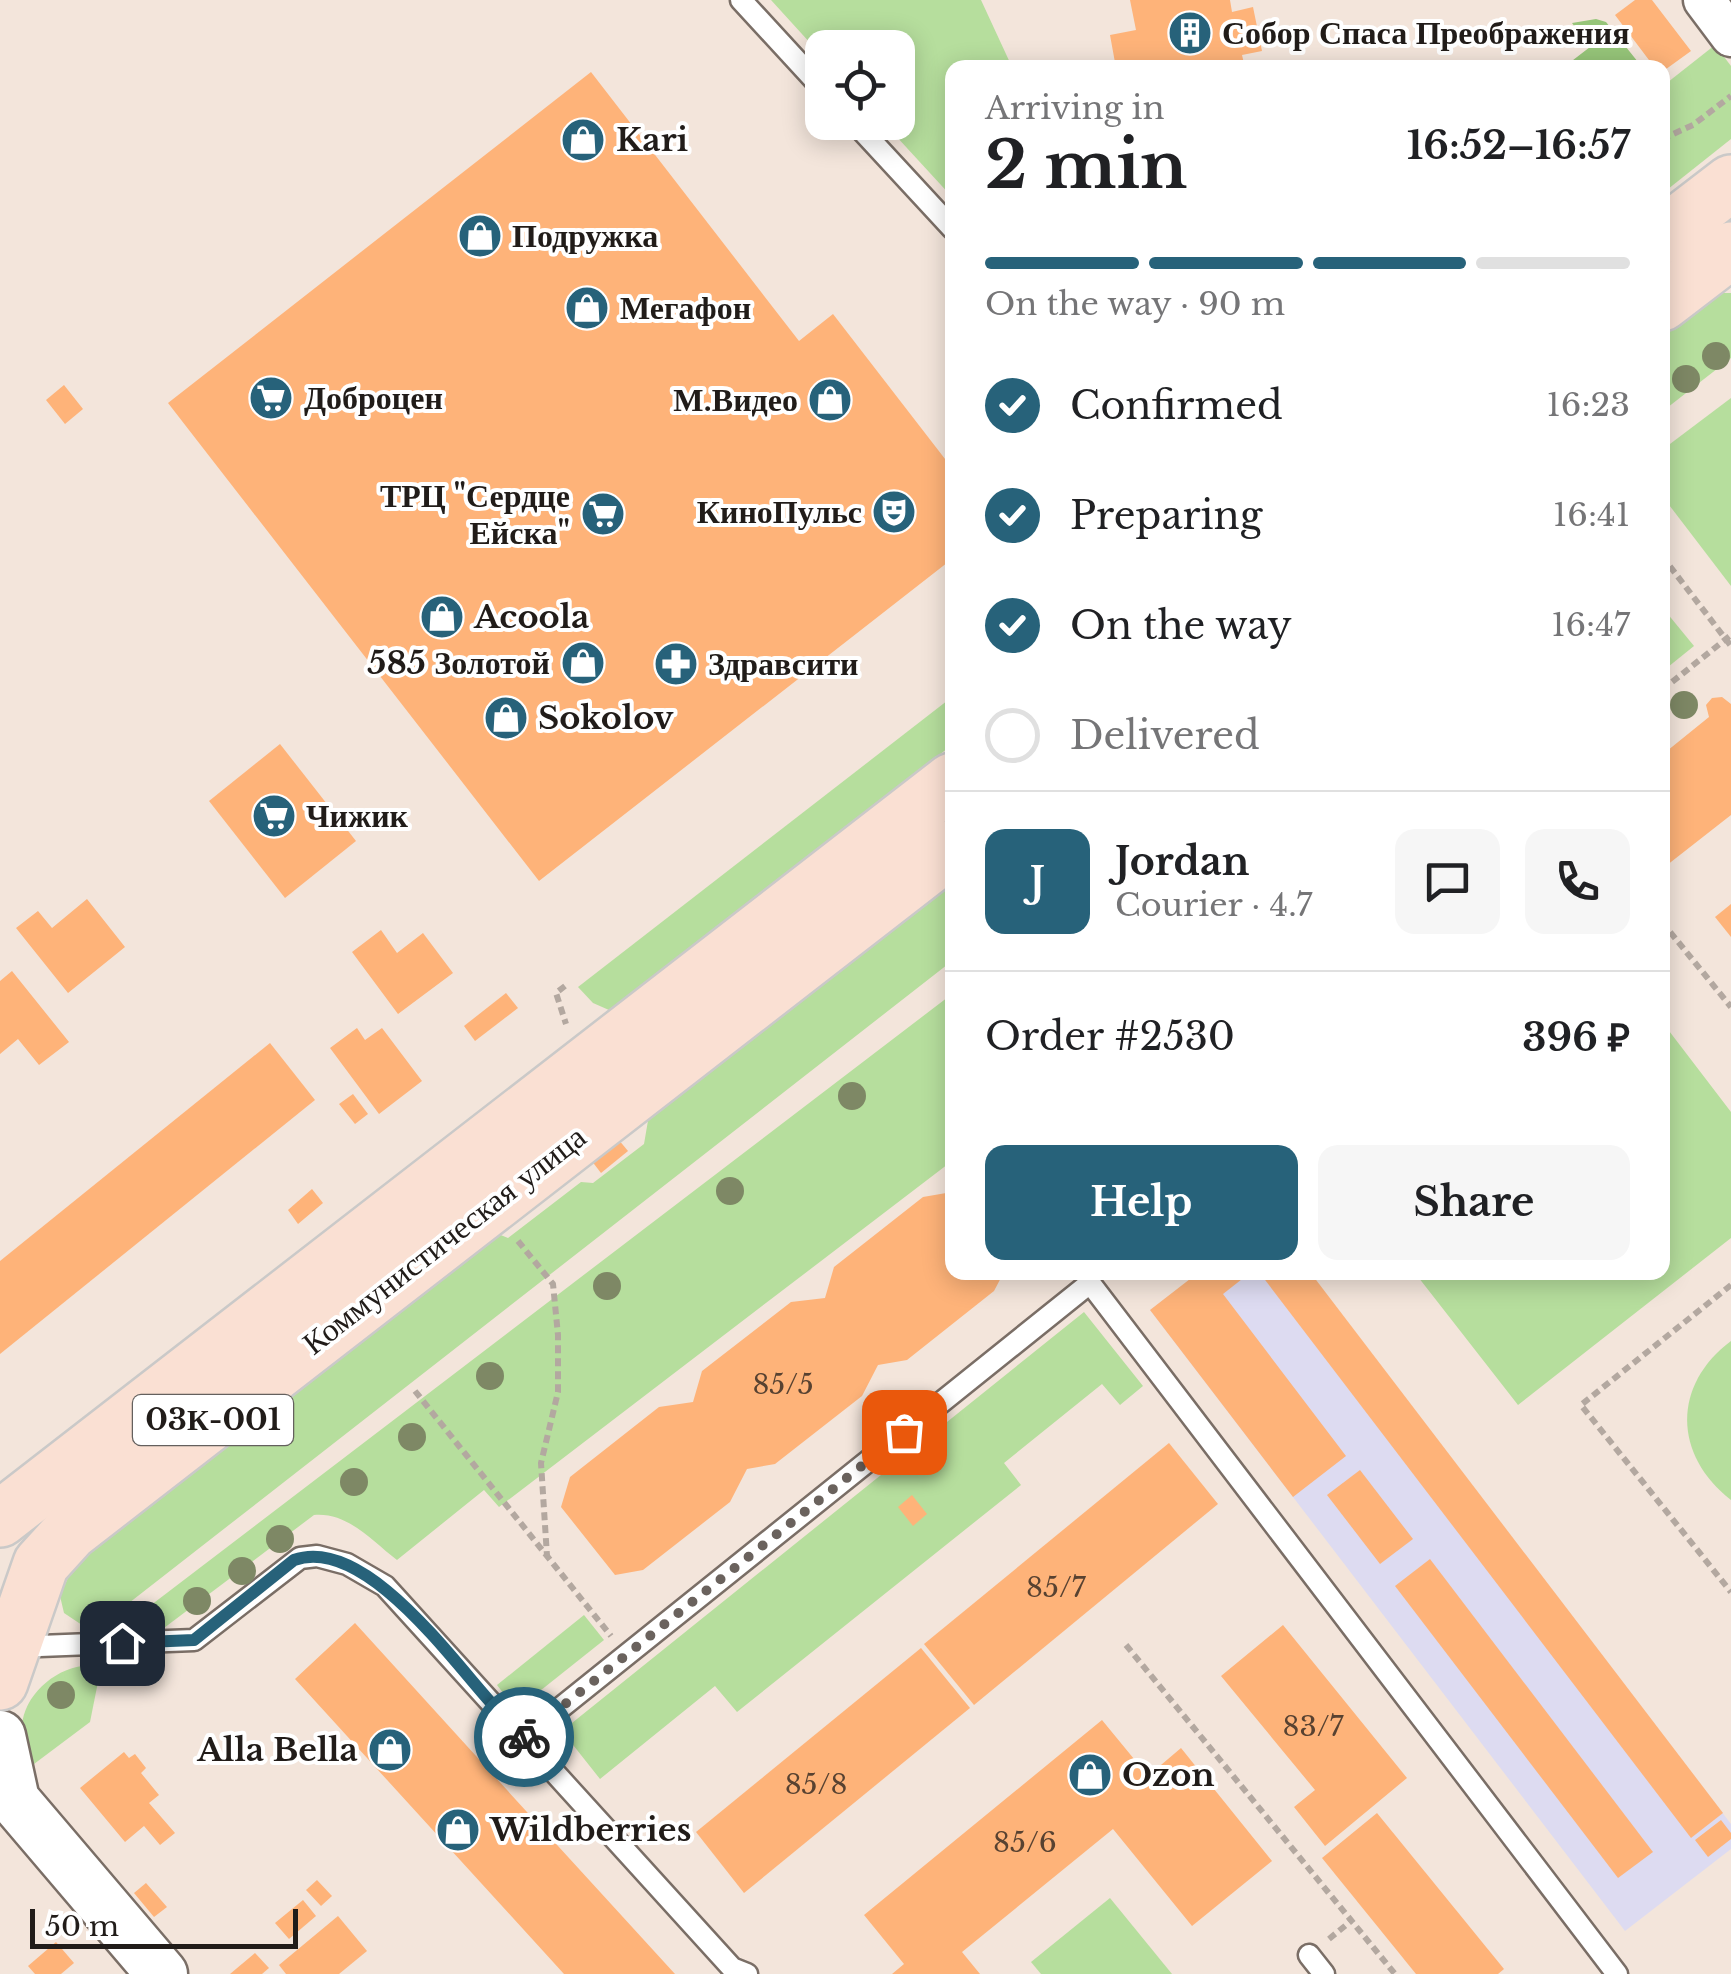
<!DOCTYPE html>
<meta charset="utf-8">
<style>
:root{--surface:#fff;--page:#f6f6f6;--text:#202124;--muted:#757577;--line:#e0e0e0;--accent:#27627a}
body{margin:0;font-family:"Libre Baskerville",serif;background:var(--page);color:var(--text);height:100vh;display:flex;flex-direction:column;font-size:38px;white-space:nowrap}
*{box-sizing:border-box;margin:0}
p{font-size:32px;color:var(--muted)}
.icon{flex:none;width:55px;height:55px;fill:none;stroke:currentColor;stroke-width:2;stroke-linecap:round;stroke-linejoin:round}
.map{position:relative;flex:1;overflow:hidden}
.drawer{position:absolute;left:945px;top:60px;width:725px;height:1220px;display:flex;flex-direction:column;background:var(--surface);border-radius:20px;box-shadow:0 5px 25px #0003}
.drawer>*{flex:none}
.controls{position:absolute;left:805px;top:30px;display:grid;gap:20px}
.controls a{display:grid;place-items:center;width:110px;height:110px;border-radius:20px;background:var(--surface);box-shadow:0 5px 25px #0003;font-size:50px}
.scale{position:absolute;left:30px;bottom:25px;width:268px;box-sizing:border-box;padding-left:10px;border:5px solid #211c19;border-top:0;font-size:28px;line-height:35px;white-space:nowrap;color:#211c19;-webkit-text-stroke:8px #fff;paint-order:stroke}
.pin{position:absolute;display:grid;place-items:center;width:85px;height:85px;color:#fff;margin:-42px;border-radius:20px;box-shadow:0 5px 15px #0006}
.courier{position:absolute;display:grid;place-items:center;width:100px;height:100px;margin:-50px;border:8px solid #27627a;border-radius:50%;background:#fff;color:#222;box-shadow:0 2px 12px #0007}
.head em{font-style:normal;font-weight:700}
.head div{display:flex;flex-direction:column-reverse}
.head{display:flex;align-items:center;justify-content:space-between;height:170px;padding:0 40px}
h1{font-size:65px;font-weight:700;line-height:75px}
.bar{display:grid;grid-template-columns:repeat(4,1fr);gap:15px 10px;align-content:center;height:120px;padding:0 40px}
.bar i{height:12px;border-radius:8px;background:var(--line)}
.bar .current{background:var(--accent)}
.bar p{grid-column:span 4}
.line{display:flex;align-items:center;gap:25px;padding:0 40px;border-top:2px solid var(--line)}
.line div{flex:1}
.round{display:grid;place-items:center;flex:none;width:105px;height:105px;border-radius:20px;background:var(--page)}
ol{padding:0 40px;list-style:none}
li{display:flex;align-items:center;gap:30px;height:110px}
li p{margin-inline-start:auto}
li .icon{padding:10px;border-radius:50%;background:var(--accent);color:#fff;stroke-width:4}
li:last-child{color:var(--muted)}
li i{width:55px;height:55px;border:5px solid var(--line);border-radius:50%}
.primary-button{display:flex;gap:20px;margin-top:auto;padding:20px 40px}
.primary-button a{flex:1;height:115px;border-radius:20px;background:var(--accent);color:#fff;font-size:40px;font-weight:700;line-height:115px;text-align:center}
.primary-button a+a{background:var(--page);color:var(--text)}
.map>svg:first-child{display:block}
.industrial{fill:#dddbf1}
.green{fill:#b6de9d}
.forest{fill:#96c579}
.building{fill:#feb379}
.lines{fill:none;stroke-linecap:round;stroke-linejoin:round}
.service-casing{stroke:#7a6e66;stroke-width:25}
.minor-casing{stroke:#7a6e66;stroke-width:45}
.tertiary-casing{stroke:#7a6e66;stroke-width:55}
.primary-casing{stroke:#cac9c8;stroke-width:60}
.path{stroke:#b3a8a0;stroke-width:6;stroke-dasharray:8 5;stroke-linecap:butt}
.service{stroke:#fff;stroke-width:20}
.minor{stroke:#fff;stroke-width:40}
.tertiary{stroke:#fff;stroke-width:50}
.primary{stroke:#fae0d3;stroke-width:55}
.tree{fill:#7e8865}
.done{stroke:#6a625d;stroke-width:10;stroke-dasharray:0 18}
.route{stroke:#27627a;stroke-width:12}
.labels{text-anchor:middle;stroke-width:8;stroke-linejoin:round;paint-order:stroke}
.number-label{font-size:28px;fill:#584231}
.shield{fill:#fff;stroke:#64605e;stroke-width:2.5}
.shield-label{font-size:30px;font-weight:bold;fill:#211c19}
.poi-label{font-size:32px;font-weight:bold;fill:#211c19;stroke:#fff;text-anchor:start}
.street-label{font-size:32px;fill:#211c19;stroke:#fff}
</style>
<div class="map">
<svg width="1731" height="1974" viewBox="0 0 1731 1974">
<rect width="100%" height="100%" fill="#f3e5db"/>
<!-- industrial -->
<path class="industrial" d="M1199,1273H1310L1731,1824V1849L1625,1931L1150,1310Z"/>
<!-- green -->
<g class="green">
<path d="M771,0H981L1012,67L952,68V197L884,123L898,122V48H822V56Z"/>
<path d="M1715,45L1731,66V139L1663,193V86Z"/>
<path d="M1720,293H1731V358L1663,411V336Z"/>
<path d="M1731,398V586L1663,497L1662,450Z"/>
<path d="M1662,607L1694,646L1663,671H1662Z"/>
<path d="M952,697V745L609,1010L593,1003L578,987Z"/>
<path d="M952,873V961L102,1624L85,1627L64,1613L60,1596L74,1564L486,1229L508,1238L581,1182L593,1183L644,1144L650,1109Z"/>
<path d="M952,994V1161L499,1507L484,1490L397,1560C372,1541 348,1512 314,1515L152,1637L138,1630V1615Z"/>
<path d="M1663,1023L1731,1112V1238L1518,1405L1415,1273L1662,1272Z"/>
<path d="M1084,1312L1143,1386L1120,1405L1102,1384L1004,1463L1021,1485L737,1712L715,1686L600,1779L562,1731Z"/>
<path d="M1731,1341V1500C1673,1455 1672,1385 1731,1341Z"/>
<path d="M584,1615L604,1640L516,1710L497,1685Z"/>
<path d="M82,1666L92,1667L99,1677L90,1722L30,1767C27,1754 20,1739 22,1726C24,1696 53,1670 82,1666Z"/>
<path d="M1110,1898L1172,1974H1041L1031,1962Z"/>
</g>
<!-- forest -->
<path class="forest" d="M1596,19L1606,22L1642,67H1564L1590,47L1572,23Z"/>
<!-- building -->
<g class="building">
<path d="M1130,0H1230L1232,12L1253,7L1262,51L1242,55L1245,68H1116L1110,35L1136,30Z"/>
<path d="M1635,0H1652L1691,51L1662,72V68H1655L1615,15Z"/>
<path d="M591,72L799,341L833,314L952,468V559L539,881L168,403Z"/>
<path d="M64,385L83,409L65,424L46,400Z"/>
<path d="M1722,697L1731,704V815L1662,869V755L1709,717L1706,705L1712,698Z"/>
<path d="M280,744L356,841L285,898L209,801Z"/>
<path d="M87,899L125,947L68,993L16,928L38,911L52,928Z"/>
<path d="M1731,904V937L1715,917Z"/>
<path d="M381,930L397,953L423,933L453,973L398,1014L352,952Z"/>
<path d="M12,971L69,1042L39,1065L18,1039L0,1054V981Z"/>
<path d="M506,993L518,1008L475,1041L464,1026Z"/>
<path d="M357,1028L365,1040L382,1028L422,1081L379,1114L330,1048Z"/>
<path d="M270,1043L315,1100L0,1354V1261Z"/>
<path d="M353,1094L368,1114L355,1124L339,1104Z"/>
<path d="M618,1139L628,1151L601,1173L591,1160Z"/>
<path d="M312,1189L323,1203L298,1224L288,1210Z"/>
<path d="M952,1192V1272H1004L994,1291L907,1360L878,1365L862,1396L775,1464L747,1469L730,1502L643,1570L615,1575L561,1507L570,1477L659,1407L693,1402L702,1371L791,1302L825,1298L834,1267L923,1197Z"/>
<path d="M1199,1272H1251L1223,1294L1346,1456L1293,1497L1150,1310Z"/>
<path d="M1259,1272H1310L1723,1813L1691,1838Z"/>
<path d="M1169,1443L1218,1504L974,1705L924,1644Z"/>
<path d="M1360,1470L1413,1539L1380,1564L1327,1495Z"/>
<path d="M912,1495L927,1514L913,1526L898,1507Z"/>
<path d="M1430,1559L1653,1852L1618,1878L1395,1586Z"/>
<path d="M355,1623L537,1823L675,1974H564L295,1679Z"/>
<path d="M1283,1625L1407,1778L1325,1846L1294,1807L1315,1790L1221,1676Z"/>
<path d="M921,1648L970,1708L744,1893L696,1832Z"/>
<path d="M1102,1720L1148,1776L1181,1748L1272,1861L1192,1926L1113,1829L962,1952L980,1974H892L904,1964L864,1915Z"/>
<path d="M124,1752L129,1758L135,1754L146,1768L141,1773L159,1795L149,1803L175,1833L160,1845L144,1826L125,1842L80,1788Z"/>
<path d="M1377,1813L1504,1969L1498,1974H1416L1322,1858Z"/>
<path d="M1721,1820L1731,1833V1839L1708,1857L1695,1840Z"/>
<path d="M317,1880L332,1896L321,1906L306,1890Z"/>
<path d="M146,1883L167,1907L154,1917L134,1893Z"/>
<path d="M303,1900L316,1916L289,1939L275,1923Z"/>
<path d="M338,1916L367,1951L339,1974H286L279,1965Z"/>
<path d="M56,1942L74,1963L61,1974H35L28,1966Z"/>
<path d="M255,1953L269,1968L262,1974H230Z"/>
</g>
<g class="lines">
<defs>
<g id="service">
<path d="M741,0L822,88"/>
<path d="M854,122L952,228"/>
<path d="M14,1647L194,1640L300,1558L317,1556L347,1564L385,1586L732,1968L747,1974"/>
<path d="M523,1738L1090,1283L1617,1974"/>
<path d="M1309,1955L1324,1974"/>
</g>
<path id="minor" d="M1704,0L1731,36"/>
<path id="tertiary" d="M0,1736L14,1800L162,1974"/>
<g id="primary">
<path d="M1662,236L1731,183"/>
<path d="M1662,303L1731,250"/>
<path d="M0,1519L952,781"/>
<path d="M0,1682L41,1564L70,1532L952,848"/>
</g>
</defs>
<!-- service casing -->
<use href="#service" class="service-casing"/>
<!-- minor casing -->
<use href="#minor" class="minor-casing"/>
<!-- tertiary casing -->
<use href="#tertiary" class="tertiary-casing"/>
<!-- primary casing -->
<use href="#primary" class="primary-casing"/>
<!-- path -->
<g class="path">
<path d="M1662,139L1693,125L1731,96"/>
<path d="M1662,556L1731,646"/>
<path d="M1662,690L1731,635"/>
<path d="M1662,922L1731,1007"/>
<path d="M565,986L556,993L566,1024"/>
<path d="M518,1241L553,1284L558,1335V1392L541,1463L547,1556"/>
<path d="M1731,1285L1581,1405L1731,1592"/>
<path d="M415,1391L611,1636"/>
<path d="M1126,1645L1395,1974"/>
<path d="M1329,1939L1351,1921"/>
</g>
<!-- service -->
<use href="#service" class="service"/>
<!-- minor -->
<use href="#minor" class="minor"/>
<!-- tertiary -->
<use href="#tertiary" class="tertiary"/>
<!-- primary -->
<use href="#primary" class="primary"/>
</g>
<!-- trees -->
<g class="tree">
<circle cx="1716" cy="356" r="14"/>
<circle cx="1686" cy="379" r="14"/>
<circle cx="1684" cy="705" r="14"/>
<circle cx="852" cy="1096" r="14"/>
<circle cx="730" cy="1191" r="14"/>
<circle cx="607" cy="1286" r="14"/>
<circle cx="490" cy="1376" r="14"/>
<circle cx="412" cy="1437" r="14"/>
<circle cx="354" cy="1482" r="14"/>
<circle cx="280" cy="1539" r="14"/>
<circle cx="242" cy="1571" r="14"/>
<circle cx="197" cy="1601" r="14"/>
<circle cx="61" cy="1695" r="14"/>
</g>
<g class="lines">
<!-- done -->
<path class="done" d="M524,1737L904,1432"/>
<!-- route -->
<path class="route" d="M122,1643L194,1640L294,1560C364,1535 451,1659 493,1705C502,1716 514,1731 524,1737"/>
</g>
<!-- icons -->
<defs>
<symbol id="building-disc" viewBox="-11 -11 22 22"><circle r="9.5" fill="#27627a" stroke="#fff"/><path d="M-4-6H4V6H1V3H-1V6H-4ZM-2.5-4.3h1.7v1.8h-1.7ZM.8-4.3h1.7v1.8H.8ZM-2.5-1h1.7V.8h-1.7ZM.8-1h1.7V.8H.8Z" fill="#fff"/></symbol>
<symbol id="shop-disc" viewBox="-11 -11 22 22"><circle r="9.5" fill="#27627a" stroke="#fff"/><path d="M-5-2.5h2.3a2.7 3.5 0 0 1 5.4 0H5L5.5 6h-11ZM-1.5-2.5h3a1.5 2.3 0 0 0-3 0Z" fill="#fff"/></symbol>
<symbol id="supermarket-disc" viewBox="-11 -11 22 22"><circle r="9.5" fill="#27627a" stroke="#fff"/><path d="M-6-5.5h2.5l.6 2H6L4.5 2H-2.5L-4.4-4H-6ZM-1.5 3.2a1.3 1.3 0 1 0 .1 0ZM3 3.2a1.3 1.3 0 1 0 .1 0Z" fill="#fff"/></symbol>
<symbol id="theatre-disc" viewBox="-11 -11 22 22"><circle r="9.5" fill="#27627a" stroke="#fff"/><path d="M-5-5.5Q0-4 5-5.5V0Q5 5 0 6Q-5 5-5 0ZM-3.3-2.5H-1v1.5H-3.3ZM1-2.5H3.3v1.5H1ZM-2.8 1Q0 5.5 2.8 1Z" fill="#fff"/></symbol>
<symbol id="pharmacy-disc" viewBox="-11 -11 22 22"><circle r="9.5" fill="#27627a" stroke="#fff"/><path d="M-2-6h4v4h4v4h-4v4h-4v-4h-4v-4h4Z" fill="#fff"/></symbol>
</defs>
<g fill-rule="evenodd">
<use href="#building-disc" x="1165" y="8" width="50" height="50"/>
<use href="#shop-disc" x="558" y="115" width="50" height="50"/>
<use href="#shop-disc" x="455" y="211" width="50" height="50"/>
<use href="#shop-disc" x="562" y="283" width="50" height="50"/>
<use href="#supermarket-disc" x="246" y="373" width="50" height="50"/>
<use href="#shop-disc" x="805" y="375" width="50" height="50"/>
<use href="#theatre-disc" x="869" y="487" width="50" height="50"/>
<use href="#supermarket-disc" x="578" y="489" width="50" height="50"/>
<use href="#shop-disc" x="417" y="592" width="50" height="50"/>
<use href="#shop-disc" x="558" y="638" width="50" height="50"/>
<use href="#pharmacy-disc" x="651" y="639" width="50" height="50"/>
<use href="#shop-disc" x="481" y="693" width="50" height="50"/>
<use href="#supermarket-disc" x="249" y="791" width="50" height="50"/>
<use href="#shop-disc" x="365" y="1725" width="50" height="50"/>
<use href="#shop-disc" x="1065" y="1750" width="50" height="50"/>
<use href="#shop-disc" x="433" y="1805" width="50" height="50"/>
</g>
<g class="labels">
<!-- number labels -->
<g class="number-label">
<text x="783" y="1394">85/5</text>
<text x="1056" y="1597">85/7</text>
<text x="1313" y="1736">83/7</text>
<text x="816" y="1794">85/8</text>
<text x="1025" y="1852">85/6</text>
</g>
<!-- shield labels -->
<rect class="shield" x="133" y="1395" width="160" height="50" rx="8"/>
<g class="shield-label">
<text x="213" y="1430">03К-001</text>
</g>
<!-- poi labels -->
<g class="poi-label">
<text x="1222" y="44">Собор Спаса Преображения</text>
<text x="616" y="151">Kari</text>
<text x="512" y="247">Подружка</text>
<text x="620" y="319">Мегафон</text>
<text x="304" y="409">Доброцен</text>
<text x="798" y="411" text-anchor="end">М.Видео</text>
<text x="570" y="507" text-anchor="end">ТРЦ "Сердце<tspan x="570" dy="37">Ейска"</tspan></text>
<text x="862" y="523" text-anchor="end">КиноПульс</text>
<text x="474" y="628">Acoola</text>
<text x="550" y="674" text-anchor="end">585 Золотой</text>
<text x="708" y="675">Здравсити</text>
<text x="538" y="729">Sokolov</text>
<text x="306" y="827">Чижик</text>
<text x="358" y="1761" text-anchor="end">Alla Bella</text>
<text x="1122" y="1786">Ozon</text>
<text x="490" y="1841">Wildberries</text>
</g>
<!-- street labels -->
<g class="street-label">
<text transform="translate(444 1240) rotate(-38)" y="11">Коммунистическая улица</text>
</g>
</g>
</svg>
<div class="controls">
<a><svg class="icon" aria-label="locate" viewBox="0 0 24 24"><circle cx="12" cy="12" r="6"/><path d="M12 2v4M12 18v4M2 12h4M18 12h4"/></svg></a>
</div>
<div class="scale">50 m</div>
<div class="pin" style="left:904px;top:1432px;background:#ea580c"><svg class="icon" aria-label="bag" viewBox="0 0 24 24"><path d="M5 8h14l-1 12H6zM9 8a3 3 0 0 1 6 0"/></svg></div>
<div class="pin" style="left:122px;top:1643px;background:#1f2937"><svg class="icon" aria-label="home" viewBox="0 0 24 24"><path d="M3 11l9-7 9 7M6 9v11h12V9"/></svg></div>
<div class="courier" style="left:524px;top:1737px"><svg class="icon" aria-label="bike" viewBox="0 0 24 24"><circle cx="6" cy="16" r="4"/><circle cx="18" cy="16" r="4"/><path d="M6 16l4-8h5l3 8M10 8l3 8H6M13 5h3"/></svg></div>
<section class="drawer">
<div class="head"><div><h1>2 min</h1><p>Arriving in</p></div><em>16:52–16:57</em></div>
<div class="bar"><i class="current"></i><i class="current"></i><i class="current"></i><i></i><p>On the way · 90 m</p></div>
<ol>
<li><svg class="icon" aria-label="check" viewBox="0 0 24 24"><path d="M5 12l5 5 9-10"/></svg>Confirmed<p>16:23</p></li>
<li><svg class="icon" aria-label="check" viewBox="0 0 24 24"><path d="M5 12l5 5 9-10"/></svg>Preparing<p>16:41</p></li>
<li><svg class="icon" aria-label="check" viewBox="0 0 24 24"><path d="M5 12l5 5 9-10"/></svg>On the way<p>16:47</p></li>
<li><i></i>Delivered</li>
</ol>
<div class="line" style="height:180px"><b class="round" style="background:var(--accent);color:#fff">J</b><div><b>Jordan</b><p>Courier · 4.7</p></div><a class="round"><svg class="icon" aria-label="chat" viewBox="0 0 24 24"><path d="M4 5h16v11H9l-5 4z"/></svg></a><a class="round"><svg class="icon" aria-label="phone" viewBox="0 0 24 24"><path d="M5 4h4l2 5-3 2q2 4 5 5l2-3 5 2v4C11 20 4 13 5 4z"/></svg></a></div>
<div class="line" style="height:130px"><div>Order #2530</div><b>396 ₽</b></div>
<div class="primary-button"><a>Help</a><a>Share</a></div>
</section>
</div>
